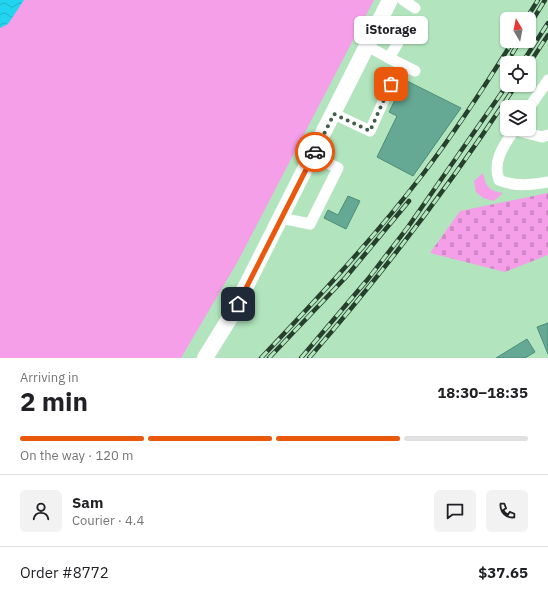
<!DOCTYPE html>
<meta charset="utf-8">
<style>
:root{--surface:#fff;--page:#f2f2f2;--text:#202124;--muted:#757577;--line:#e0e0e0;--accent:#ea580c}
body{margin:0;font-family:"IBM Plex Sans",sans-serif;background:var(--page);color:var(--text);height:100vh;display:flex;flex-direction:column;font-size:15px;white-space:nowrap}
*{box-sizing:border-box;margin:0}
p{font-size:13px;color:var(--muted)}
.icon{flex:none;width:22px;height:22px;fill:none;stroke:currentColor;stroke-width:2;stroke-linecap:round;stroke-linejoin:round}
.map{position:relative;height:358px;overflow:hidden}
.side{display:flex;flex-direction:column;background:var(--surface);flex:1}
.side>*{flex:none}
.needle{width:26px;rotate:350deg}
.controls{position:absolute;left:500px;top:12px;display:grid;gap:8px}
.controls a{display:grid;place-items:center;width:36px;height:36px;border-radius:6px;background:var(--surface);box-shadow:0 1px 3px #0004;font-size:20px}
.pin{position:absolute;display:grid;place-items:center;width:34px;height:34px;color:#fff;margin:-17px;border-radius:8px;box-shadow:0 2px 6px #0006}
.courier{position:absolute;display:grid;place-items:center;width:40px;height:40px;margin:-20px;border:3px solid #ea580c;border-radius:50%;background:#fff;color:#222;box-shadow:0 1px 5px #0007}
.bubble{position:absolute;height:28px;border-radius:6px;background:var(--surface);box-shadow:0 1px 3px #0004;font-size:13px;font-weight:700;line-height:28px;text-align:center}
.head em{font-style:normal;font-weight:700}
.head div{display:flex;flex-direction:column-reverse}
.head{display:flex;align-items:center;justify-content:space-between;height:68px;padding:0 20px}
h1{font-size:26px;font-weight:700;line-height:30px}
.bar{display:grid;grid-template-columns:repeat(4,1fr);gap:6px 4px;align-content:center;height:48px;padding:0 20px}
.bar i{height:5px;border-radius:3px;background:var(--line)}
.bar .on{background:var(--accent)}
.bar p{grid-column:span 4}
.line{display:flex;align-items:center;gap:10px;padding:0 20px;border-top:1px solid var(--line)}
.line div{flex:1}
.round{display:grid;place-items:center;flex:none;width:42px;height:42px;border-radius:6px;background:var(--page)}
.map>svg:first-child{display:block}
.green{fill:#f49fe8}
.cemetery{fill:url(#cemetery-stones)}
.water{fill:url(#water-waves)}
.building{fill:#65a893;stroke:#4b8d79}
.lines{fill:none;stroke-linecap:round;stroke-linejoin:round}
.minor{stroke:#fff;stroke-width:11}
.highway{stroke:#fff;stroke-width:16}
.rail-casing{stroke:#27402d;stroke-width:4.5}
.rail{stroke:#b2e5be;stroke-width:3;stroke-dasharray:9;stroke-linecap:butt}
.done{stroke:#405e48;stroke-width:4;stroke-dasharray:0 7.2}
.route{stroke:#ea580c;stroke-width:5}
</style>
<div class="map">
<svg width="548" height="358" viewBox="0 0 548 358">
<defs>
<pattern id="cemetery-stones" width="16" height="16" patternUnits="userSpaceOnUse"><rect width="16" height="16" fill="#f49fe8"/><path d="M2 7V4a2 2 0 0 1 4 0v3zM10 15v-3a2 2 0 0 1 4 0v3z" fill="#d088c6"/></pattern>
<pattern id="water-waves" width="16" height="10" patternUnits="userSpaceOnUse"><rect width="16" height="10" fill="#22d4ef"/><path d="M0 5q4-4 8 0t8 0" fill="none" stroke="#1db5cb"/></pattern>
</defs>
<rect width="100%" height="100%" fill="#b2e5be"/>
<!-- green -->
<g class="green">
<path d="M0,0H374L238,261L181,358H0Z"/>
<path d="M483,173C486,187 489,191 503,193L494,201L483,198L476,192L474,181Z"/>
</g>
<!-- cemetery -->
<path class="cemetery" d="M548,193V255L505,272L430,253L460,211Z"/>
<!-- water -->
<path class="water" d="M0,0H24L8,24L0,28Z"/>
<!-- building -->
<g class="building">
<path d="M405,80L461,108L413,176L377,157L397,116L389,112Z"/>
<path d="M348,196L360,201L346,229L324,218L328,210L338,215Z"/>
<path d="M548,323V354L537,327Z"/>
<path d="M527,339L535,352L525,358H496Z"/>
</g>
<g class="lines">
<!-- minor -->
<g class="minor">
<path d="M403,0L415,8"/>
<path d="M367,46L389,58L402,36"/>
<path d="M389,58L415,71"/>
<path d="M529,108L548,80"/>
<path d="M334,114L370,131L391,84"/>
<path d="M515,129C504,145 492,161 499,180C515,187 531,185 548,182"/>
<path d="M515,130L542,137L548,135"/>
<path d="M281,218L310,224L338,168L313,156"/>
</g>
<!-- highway -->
<path class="highway" d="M205,358L231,316L390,0"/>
<defs>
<g id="rail">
<path d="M526,19L538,0"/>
<path d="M529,26L545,0"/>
<path d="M512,54L520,41"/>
<path d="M522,63L548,23"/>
<path d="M529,64L548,35"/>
<path d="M261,358C317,299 373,239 423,174C455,132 485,86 513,41"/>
<path d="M269,358L346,277L409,201"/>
<path d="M301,358L368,279L408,227L507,85"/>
<path d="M309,358C384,272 453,181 516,85"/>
</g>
</defs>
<!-- rail casing -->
<use href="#rail" class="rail-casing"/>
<!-- rail -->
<use href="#rail" class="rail"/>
</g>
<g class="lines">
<!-- done -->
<path class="done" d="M315,152L334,114L370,131L391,84"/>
<!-- route -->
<path class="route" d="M238,304L315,152"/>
</g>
</svg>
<div class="controls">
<a><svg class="needle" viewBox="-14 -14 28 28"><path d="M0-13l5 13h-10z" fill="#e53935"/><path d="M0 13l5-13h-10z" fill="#757577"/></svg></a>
<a><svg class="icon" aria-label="locate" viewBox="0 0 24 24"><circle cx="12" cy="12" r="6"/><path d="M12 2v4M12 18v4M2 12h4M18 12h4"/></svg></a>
<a><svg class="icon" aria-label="layers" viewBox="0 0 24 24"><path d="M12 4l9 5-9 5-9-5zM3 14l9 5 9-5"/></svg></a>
</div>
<div class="pin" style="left:391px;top:84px;background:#ea580c"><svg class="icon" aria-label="bag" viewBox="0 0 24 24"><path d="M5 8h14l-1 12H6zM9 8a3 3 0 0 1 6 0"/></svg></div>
<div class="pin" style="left:238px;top:304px;background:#1f2937"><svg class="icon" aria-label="home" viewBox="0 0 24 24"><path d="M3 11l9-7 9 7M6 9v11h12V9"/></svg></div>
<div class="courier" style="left:315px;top:152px"><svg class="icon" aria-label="car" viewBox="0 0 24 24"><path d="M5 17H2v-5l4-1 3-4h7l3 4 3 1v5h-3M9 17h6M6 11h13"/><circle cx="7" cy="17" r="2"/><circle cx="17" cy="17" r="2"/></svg></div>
<div class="bubble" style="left:354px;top:16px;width:74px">iStorage</div>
</div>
<section class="side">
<div class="head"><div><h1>2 min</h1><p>Arriving in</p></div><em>18:30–18:35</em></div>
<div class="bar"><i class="on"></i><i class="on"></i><i class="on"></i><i></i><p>On the way · 120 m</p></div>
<div class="line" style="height:72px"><a class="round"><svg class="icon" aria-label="person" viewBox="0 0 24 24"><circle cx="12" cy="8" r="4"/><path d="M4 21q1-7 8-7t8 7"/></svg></a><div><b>Sam</b><p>Courier · 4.4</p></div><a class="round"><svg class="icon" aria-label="chat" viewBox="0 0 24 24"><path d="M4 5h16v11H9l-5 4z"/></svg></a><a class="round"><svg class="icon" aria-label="phone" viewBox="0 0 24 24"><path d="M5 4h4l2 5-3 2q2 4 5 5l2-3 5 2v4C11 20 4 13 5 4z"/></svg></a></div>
<div class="line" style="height:52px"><div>Order #8772</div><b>$37.65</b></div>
</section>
